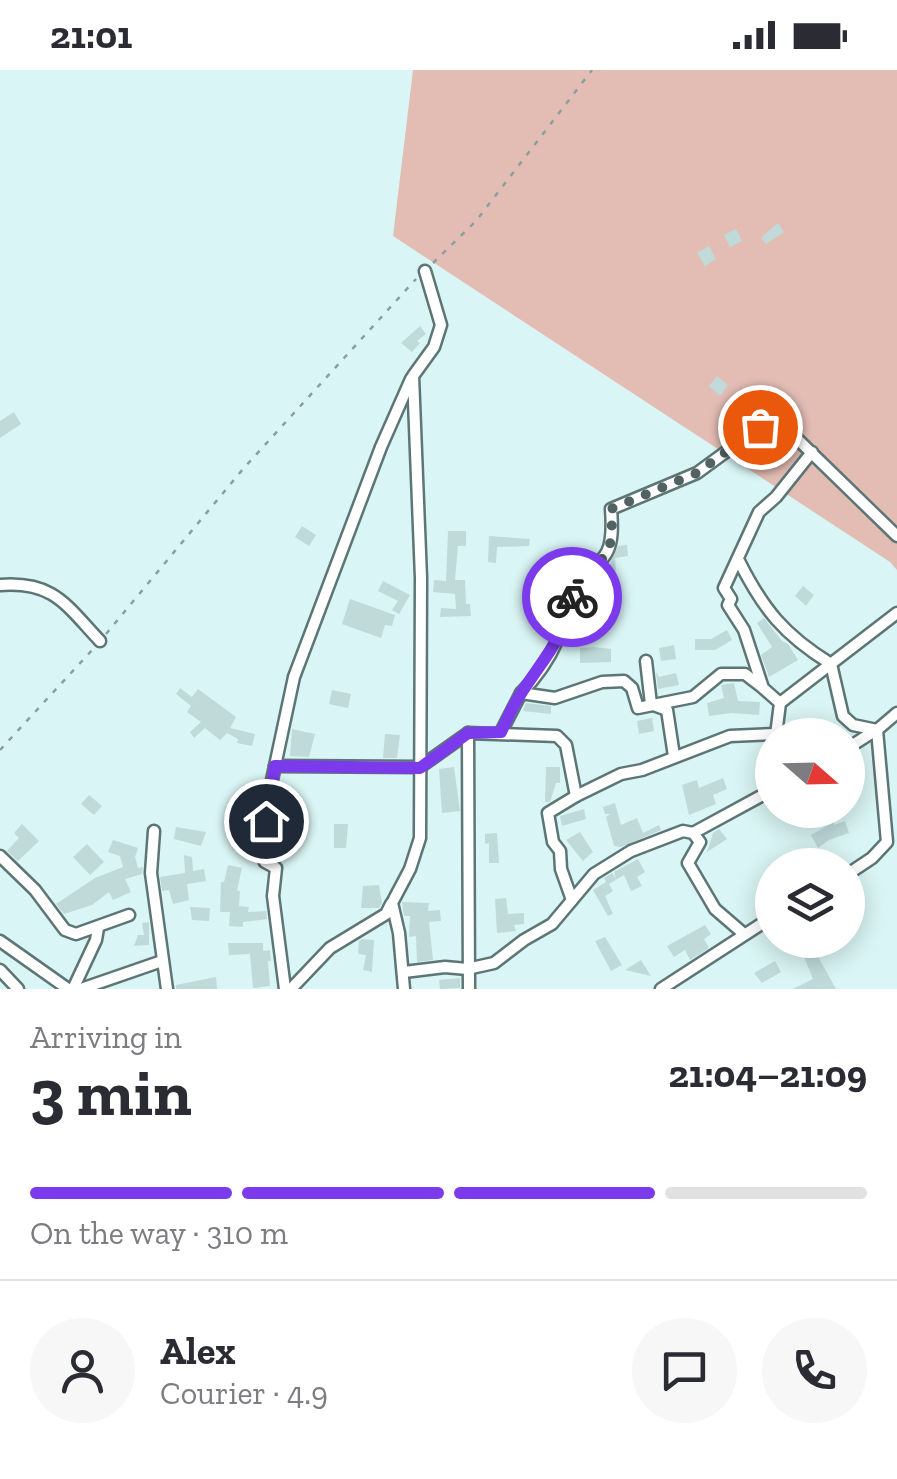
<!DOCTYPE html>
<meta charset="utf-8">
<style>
:root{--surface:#fff;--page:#f7f7f7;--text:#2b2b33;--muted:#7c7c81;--line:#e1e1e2;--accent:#7c3aed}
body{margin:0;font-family:"Zilla Slab",serif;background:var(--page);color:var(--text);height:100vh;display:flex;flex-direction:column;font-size:38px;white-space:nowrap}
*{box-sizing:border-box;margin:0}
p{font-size:32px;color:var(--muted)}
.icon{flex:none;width:55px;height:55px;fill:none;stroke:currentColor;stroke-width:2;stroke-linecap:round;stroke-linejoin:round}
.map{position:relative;height:919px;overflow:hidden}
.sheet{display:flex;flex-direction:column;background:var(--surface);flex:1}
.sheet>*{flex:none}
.needle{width:65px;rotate:110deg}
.controls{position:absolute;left:755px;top:648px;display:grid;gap:20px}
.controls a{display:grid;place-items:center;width:110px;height:110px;border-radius:50%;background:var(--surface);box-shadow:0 5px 25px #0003;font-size:50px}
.pin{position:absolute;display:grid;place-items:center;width:85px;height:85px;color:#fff;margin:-42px;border:5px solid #fff;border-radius:50%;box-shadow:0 2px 10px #0007}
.courier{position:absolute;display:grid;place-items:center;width:100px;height:100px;margin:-50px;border:8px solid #7c3aed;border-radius:50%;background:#fff;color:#222;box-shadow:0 2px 12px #0007}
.summary em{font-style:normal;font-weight:800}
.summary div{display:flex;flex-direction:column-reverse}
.summary{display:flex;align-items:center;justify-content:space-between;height:170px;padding:0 30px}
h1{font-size:65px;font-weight:800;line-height:75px}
.bar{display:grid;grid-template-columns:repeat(4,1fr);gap:15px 10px;align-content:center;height:120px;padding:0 30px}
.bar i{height:12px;border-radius:8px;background:var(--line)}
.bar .active{background:var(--accent)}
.bar p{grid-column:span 4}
.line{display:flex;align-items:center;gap:25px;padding:0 30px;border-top:2px solid var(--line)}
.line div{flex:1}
.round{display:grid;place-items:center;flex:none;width:105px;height:105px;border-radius:52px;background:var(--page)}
.status{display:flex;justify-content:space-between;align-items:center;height:70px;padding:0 50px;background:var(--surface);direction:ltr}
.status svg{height:28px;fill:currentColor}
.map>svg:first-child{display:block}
.green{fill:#e3bdb4}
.building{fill:#c0dada}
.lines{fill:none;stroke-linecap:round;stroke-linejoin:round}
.minor-casing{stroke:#5d7675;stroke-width:15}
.path{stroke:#8a9f9f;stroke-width:2.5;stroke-dasharray:5 8;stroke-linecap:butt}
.minor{stroke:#fff;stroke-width:10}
.done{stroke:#526161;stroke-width:10;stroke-dasharray:0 18}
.route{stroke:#7c3aed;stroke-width:12}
</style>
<div class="status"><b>21:01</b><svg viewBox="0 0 49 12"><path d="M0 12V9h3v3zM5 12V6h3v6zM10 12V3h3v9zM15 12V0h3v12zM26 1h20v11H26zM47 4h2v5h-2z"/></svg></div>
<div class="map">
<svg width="897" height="919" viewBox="0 0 897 919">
<rect width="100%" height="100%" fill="#daf5f5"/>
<!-- green -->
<path class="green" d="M413,0H897V500L890,492L393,166Z"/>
<!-- building -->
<g class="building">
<path d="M778,153L784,162L766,174L761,168Z"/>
<path d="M736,159L742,171L730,177L724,165Z"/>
<path d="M709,176L716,189L705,196L697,183Z"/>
<path d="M420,256L426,264L417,271L420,273L412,282L401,273Z"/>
<path d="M717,306L728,315L720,326L709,316Z"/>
<path d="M14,342L21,354L0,368V351Z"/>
<path d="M302,456L316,465L309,476L295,467Z"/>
<path d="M448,461H466V476H458L455,510H465L466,534H470L471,546L440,547L441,538L456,539L455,524L433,522L434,510L446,511Z"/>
<path d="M489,466L530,469L529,476L497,477L496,493L488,492Z"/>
<path d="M627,475L628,486L615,488L616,502L598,504L610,494L618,476Z"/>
<path d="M383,511L410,525L399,544L392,540L398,531L378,521Z"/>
<path d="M803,516L814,525L806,536L795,526Z"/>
<path d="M350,529L395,545L392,556L385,555L381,568L342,554Z"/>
<path d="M764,548L782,571L788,574L798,590L769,607L761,585L772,577L757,553Z"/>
<path d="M727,560L732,570L715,580H695V569H711Z"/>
<path d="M674,575L676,589L661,591L659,578Z"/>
<path d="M595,577L611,579V592L580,593V578Z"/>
<path d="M656,602L659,607L676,603L679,615L658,619Z"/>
<path d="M734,613L738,631L760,632L759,645L731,643L709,646L707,633L724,628L721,615Z"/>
<path d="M180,618L192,627L198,619L236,647L230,658L255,664L252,676L237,673L238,669L227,663L220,670L205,658L194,668L190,662L201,652L187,642L191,636L176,624Z"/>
<path d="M332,620L351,624L348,638L329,634Z"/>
<path d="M526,633L551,636V644L523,641Z"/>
<path d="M652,648L654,661L639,664L637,651Z"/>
<path d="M292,659L315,664L309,687L290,686Z"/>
<path d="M385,664L400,665L397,688H383Z"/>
<path d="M454,697L460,741L442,743L439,699Z"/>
<path d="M546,697H560V713H556L550,732H545Z"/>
<path d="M723,708L727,719L713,725L716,734L689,745L682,715L697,710L699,718Z"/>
<path d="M89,725L102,736L94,745L81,734Z"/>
<path d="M615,733L621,755L637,748L643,763L659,755L661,760L621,777L614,776L606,747L610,744H605L603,737Z"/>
<path d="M584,739L586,749L562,756L560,746Z"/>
<path d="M286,751L287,755L305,754L306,765H277L276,752Z"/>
<path d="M845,751L849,763L829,770L818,778L811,765L834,752V755Z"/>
<path d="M22,754L39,771L18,791L7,781L19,768L14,763Z"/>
<path d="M334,754H348L346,778H334Z"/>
<path d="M255,755H259L260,768L256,780L247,779V771L228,769L229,757L255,759Z"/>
<path d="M176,757L206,762L201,776L174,769Z"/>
<path d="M719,759L727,769L707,782L713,763Z"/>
<path d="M580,762L593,782L583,791L566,770Z"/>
<path d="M497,763L499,793H489V773L485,774V764Z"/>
<path d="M113,770L138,778L135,787L138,798L143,797L142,804L125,809L131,822L113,830L109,822L92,835L64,844L56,834L95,808L123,797L120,786L108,782Z"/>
<path d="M87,774L104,792L90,805L73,787Z"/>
<path d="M184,785L192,787L193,801L204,799L206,811L187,814L189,830L173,834L169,820L162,821L160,807L185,803Z"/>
<path d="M638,789L645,802L637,807L642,816L631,821L624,805L609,814L613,821L605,826L613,844L608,846L593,820L606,812L604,808L612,803L616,809L614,802Z"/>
<path d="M228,795L242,798L237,821H240L239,836L249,837L248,842L266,841L267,849L243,852V857L229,856L230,842H220L221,812H224Z"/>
<path d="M379,815L382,833L379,838H361L363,816Z"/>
<path d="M506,828L508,844L524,843V854L514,855L516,861L497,863L495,829Z"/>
<path d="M402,832L429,833L428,841L440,840L441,851L429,852L433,890L417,892L416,866L409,867L410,846H404Z"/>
<path d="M190,837L210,838L209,851L192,850Z"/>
<path d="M149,852V875L134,876L138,865H144L142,853Z"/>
<path d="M705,855L711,864L704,869L709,878L690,890L685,880L674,887L667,876Z"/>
<path d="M605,867L622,895L611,901L595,871Z"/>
<path d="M362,869L374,870L372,902L363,900L366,885L358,884L359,871Z"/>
<path d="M810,870H838L816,883L836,919H793L813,909L804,887L807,886L801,875Z"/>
<path d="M228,873H263V881L270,880L271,891H268L270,916L253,918L250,884L229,885Z"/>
<path d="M641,890L651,906L625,900Z"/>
<path d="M775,891L781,902L762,913L754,903Z"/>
<path d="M216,907L217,919H176V915Z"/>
<path d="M460,908V918L440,919L439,910Z"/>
</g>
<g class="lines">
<defs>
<g id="minor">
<path d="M739,491C763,539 784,565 831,594L843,646L853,655L877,660"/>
<path d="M0,515C54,511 66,535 100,571"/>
<path d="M646,591L651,634L667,640L674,686"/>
<path d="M521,623C554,590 568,552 575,506C610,492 614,477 611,439L697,403L760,357L773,351L787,359L897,466"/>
<path d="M780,633L897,543"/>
<path d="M501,662L521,623L555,628L602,612L624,611L632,618L638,638L693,627L721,604H745L762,617"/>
<path d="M468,663L469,919"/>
<path d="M776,665L780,633L763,618L744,560L728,535L731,529L724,518L759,442L776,427L812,382"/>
<path d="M848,678L876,660"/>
<path d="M275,696L420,697L468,663L557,666L566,675L576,726L548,743L553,772L560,781L561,799L572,830"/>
<path d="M576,726L621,704L642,700L730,666L776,664"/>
<path d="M154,761L151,803L167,919"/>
<path d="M693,763L772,720"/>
<path d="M0,786L35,820L65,860L76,864L129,845"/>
<path d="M848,804L872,788L887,772L877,660L897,643"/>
<path d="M0,871L68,919"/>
<path d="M0,900L18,919"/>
<path d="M404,902L445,897L467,899L494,893L524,870L552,854L594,804L631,781L683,761L693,763L700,772L688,793L715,839L744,864"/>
<path d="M73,919L96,870L98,858"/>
<path d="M81,919L162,891"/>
<path d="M285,919L273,826L276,798L265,792L269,772L267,751L269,724L294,607L381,377L411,309"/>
<path d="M291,919L330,878L386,844L391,834"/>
<path d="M404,919L399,863L392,833L410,799L420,768L421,508L413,306L434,277L441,255L425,201"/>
<path d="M661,919L772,847"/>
</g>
</defs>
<!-- minor casing -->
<use href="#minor" class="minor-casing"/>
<!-- path -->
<g class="path">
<path d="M433,193L476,151L592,0"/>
<path d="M106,564L243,399L416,209"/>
<path d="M0,680L94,578"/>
</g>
<!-- minor -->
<use href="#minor" class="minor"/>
</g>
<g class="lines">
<!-- done -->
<path class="done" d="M572,527L574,506C610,492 614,477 611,439L697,403L760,357"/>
<!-- route -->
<path class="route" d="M266,751L275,696L420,698L468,663L501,662C507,650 512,637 520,625C540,593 566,567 572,527"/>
</g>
</svg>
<div class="controls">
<a><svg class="needle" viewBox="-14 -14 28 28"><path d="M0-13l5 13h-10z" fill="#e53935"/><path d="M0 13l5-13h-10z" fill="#7c7c81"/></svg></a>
<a><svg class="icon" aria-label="layers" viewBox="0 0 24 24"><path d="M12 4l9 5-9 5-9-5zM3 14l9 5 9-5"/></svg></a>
</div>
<div class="pin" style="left:760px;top:357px;background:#ea580c"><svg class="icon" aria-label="bag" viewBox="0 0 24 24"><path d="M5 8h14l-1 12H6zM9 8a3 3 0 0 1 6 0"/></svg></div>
<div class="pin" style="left:266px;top:751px;background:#1f2937"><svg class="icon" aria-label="home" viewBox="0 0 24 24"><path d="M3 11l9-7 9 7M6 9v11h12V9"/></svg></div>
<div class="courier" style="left:572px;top:527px"><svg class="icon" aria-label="bike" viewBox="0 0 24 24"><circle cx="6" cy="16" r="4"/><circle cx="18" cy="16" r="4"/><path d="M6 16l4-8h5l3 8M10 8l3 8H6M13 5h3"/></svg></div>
</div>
<section class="sheet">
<div class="summary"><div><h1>3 min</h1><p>Arriving in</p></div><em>21:04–21:09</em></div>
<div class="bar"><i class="active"></i><i class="active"></i><i class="active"></i><i></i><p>On the way · 310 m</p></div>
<div class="line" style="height:180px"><a class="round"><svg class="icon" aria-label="person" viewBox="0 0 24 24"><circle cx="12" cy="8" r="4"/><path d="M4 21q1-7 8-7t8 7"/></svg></a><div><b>Alex</b><p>Courier · 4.9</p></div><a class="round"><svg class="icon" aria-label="chat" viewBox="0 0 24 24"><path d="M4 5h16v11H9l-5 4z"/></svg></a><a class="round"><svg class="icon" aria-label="phone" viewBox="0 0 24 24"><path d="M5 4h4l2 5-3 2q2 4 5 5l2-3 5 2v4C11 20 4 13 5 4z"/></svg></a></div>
</section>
